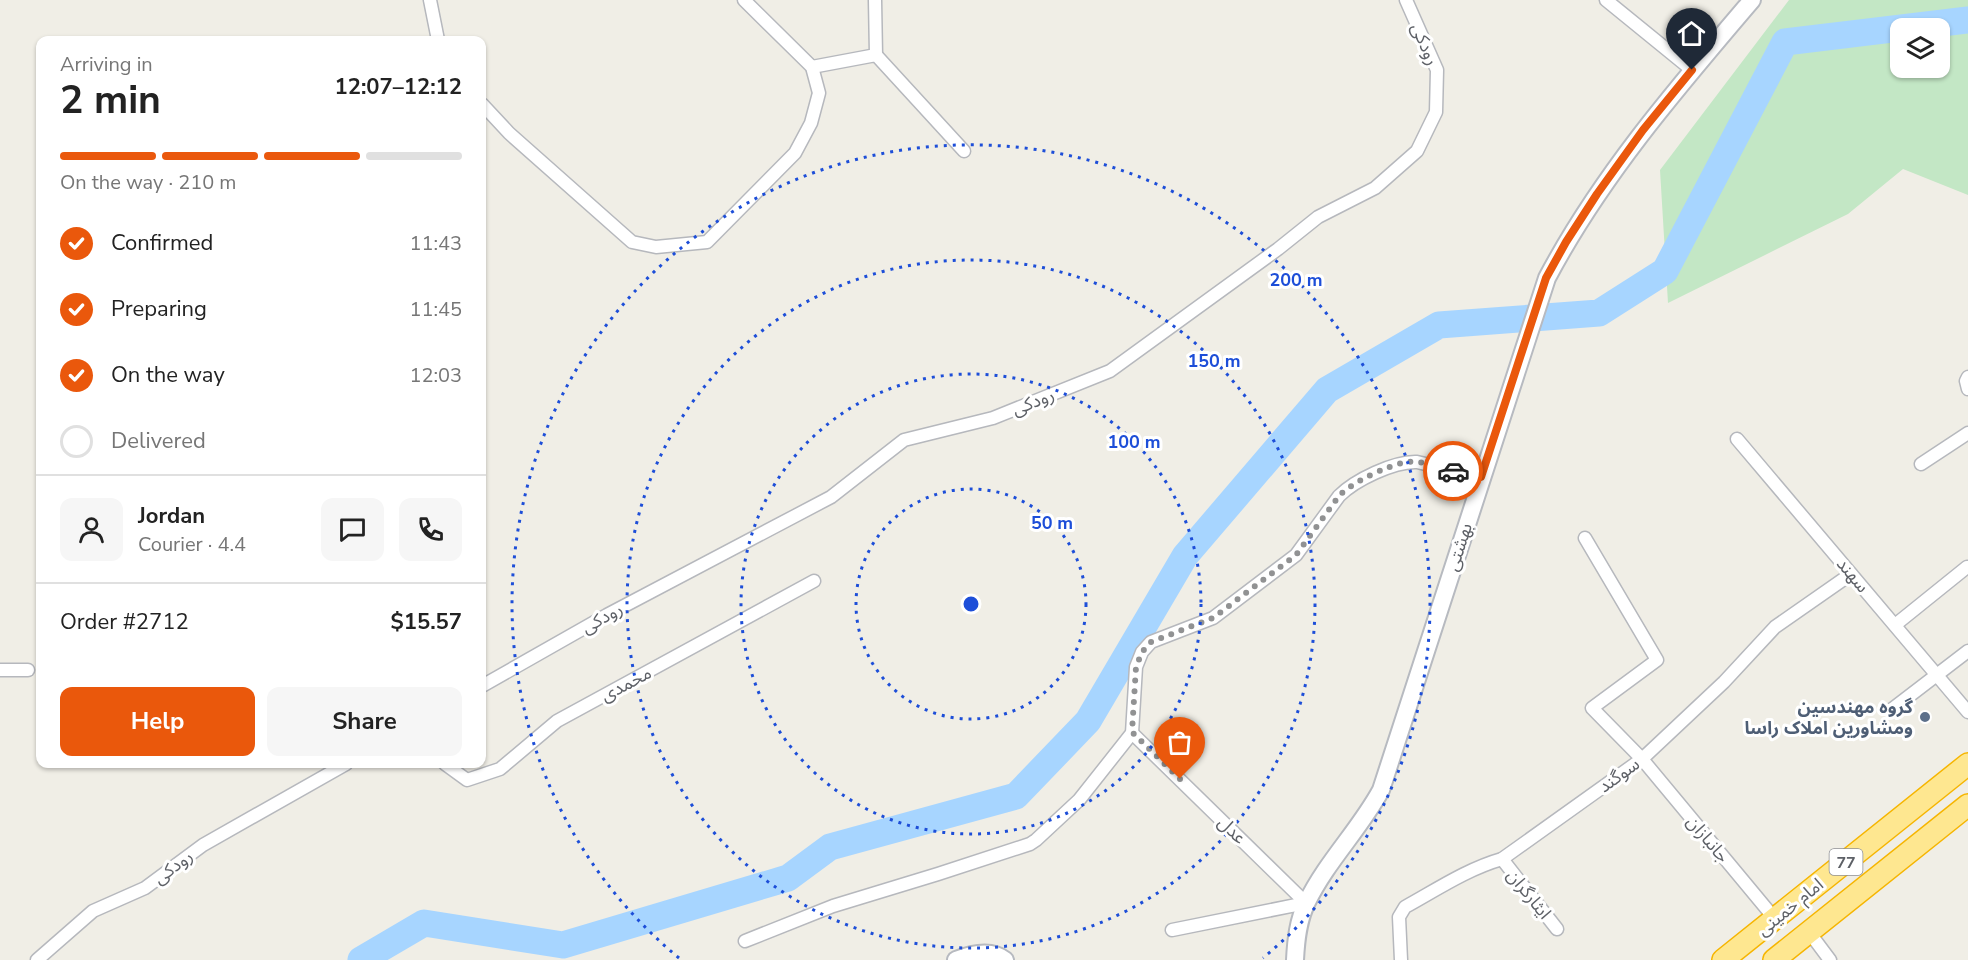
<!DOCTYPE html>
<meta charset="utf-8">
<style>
:root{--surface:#fff;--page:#f6f6f6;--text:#222;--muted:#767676;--line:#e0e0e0;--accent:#ea580c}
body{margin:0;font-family:"Nunito Sans","Noto Sans Arabic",sans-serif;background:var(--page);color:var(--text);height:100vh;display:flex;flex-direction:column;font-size:22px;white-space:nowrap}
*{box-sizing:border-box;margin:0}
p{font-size:20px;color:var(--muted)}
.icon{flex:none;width:33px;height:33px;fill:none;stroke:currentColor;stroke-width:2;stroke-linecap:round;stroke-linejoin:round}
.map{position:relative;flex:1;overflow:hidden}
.details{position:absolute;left:36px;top:36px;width:450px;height:732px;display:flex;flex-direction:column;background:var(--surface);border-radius:12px;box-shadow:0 2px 4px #0004}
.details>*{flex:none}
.fabs{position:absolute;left:1890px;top:18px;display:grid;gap:12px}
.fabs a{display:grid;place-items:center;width:60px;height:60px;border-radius:12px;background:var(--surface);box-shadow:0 2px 4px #0004;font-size:30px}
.pin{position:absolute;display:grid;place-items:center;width:51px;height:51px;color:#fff;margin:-62px -26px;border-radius:50% 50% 50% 0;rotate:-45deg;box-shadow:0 0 6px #0007}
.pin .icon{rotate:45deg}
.courier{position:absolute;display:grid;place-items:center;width:60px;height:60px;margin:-30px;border:4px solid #ea580c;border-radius:50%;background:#fff;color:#222;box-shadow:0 2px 8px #0007}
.summary em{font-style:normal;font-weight:700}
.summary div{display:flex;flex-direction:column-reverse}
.summary{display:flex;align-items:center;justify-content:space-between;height:102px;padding:0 24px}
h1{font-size:39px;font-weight:700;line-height:45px}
.bar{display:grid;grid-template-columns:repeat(4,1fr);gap:9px 6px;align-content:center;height:72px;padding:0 24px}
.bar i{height:8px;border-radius:4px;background:var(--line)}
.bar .selected{background:var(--accent)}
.bar p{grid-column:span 4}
.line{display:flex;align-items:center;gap:15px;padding:0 24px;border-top:2px solid var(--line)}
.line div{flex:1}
.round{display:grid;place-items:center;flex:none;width:63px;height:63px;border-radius:12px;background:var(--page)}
ol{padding:0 24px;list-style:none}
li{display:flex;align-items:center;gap:18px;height:66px}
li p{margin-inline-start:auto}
li .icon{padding:6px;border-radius:50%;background:var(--accent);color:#fff;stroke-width:4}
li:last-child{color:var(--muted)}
li i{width:33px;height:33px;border:3px solid var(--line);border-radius:50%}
.cta{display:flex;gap:12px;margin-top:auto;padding:12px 24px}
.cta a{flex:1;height:69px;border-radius:12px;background:var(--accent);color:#fff;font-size:24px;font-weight:700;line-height:69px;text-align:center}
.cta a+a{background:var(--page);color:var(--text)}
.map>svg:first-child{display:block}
.green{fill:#c3e7c5;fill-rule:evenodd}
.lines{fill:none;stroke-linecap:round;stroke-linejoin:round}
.river{stroke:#a7d5ff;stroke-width:27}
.street-casing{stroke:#b6b8bd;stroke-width:15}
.secondary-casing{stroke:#b7bac0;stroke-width:20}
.highway-casing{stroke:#f6b500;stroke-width:24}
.street{stroke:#fff;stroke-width:12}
.secondary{stroke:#fff;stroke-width:16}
.highway{stroke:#fee790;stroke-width:21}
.done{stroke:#919293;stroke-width:6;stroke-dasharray:0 10.8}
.route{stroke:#ea580c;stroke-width:8}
.ring{fill:none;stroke:#1d4ed8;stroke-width:3;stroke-dasharray:3 6}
.service-dot{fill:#5c6f8a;stroke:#fff;stroke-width:2}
.labels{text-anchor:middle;stroke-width:6;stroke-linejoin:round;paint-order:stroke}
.shield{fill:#fff;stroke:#8e9095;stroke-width:1.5}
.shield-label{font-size:16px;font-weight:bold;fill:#5e6167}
.street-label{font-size:18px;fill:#5e6167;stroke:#fff}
.service-label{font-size:18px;font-weight:bold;fill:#4e5e75;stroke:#fff;text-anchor:end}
.centre{fill:#1d4ed8;stroke:#fff;stroke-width:3}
.ring-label{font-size:18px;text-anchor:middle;font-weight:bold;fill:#1d4ed8;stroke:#fff;stroke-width:6;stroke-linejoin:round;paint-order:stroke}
</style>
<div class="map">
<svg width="1968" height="960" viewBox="0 0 1968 960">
<rect width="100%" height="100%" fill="#f0eee6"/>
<!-- green -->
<path class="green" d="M1789,0H1968V195L1903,169L1848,214L1668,303L1660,170ZM1900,28H1940V68H1900Z"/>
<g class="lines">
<!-- river -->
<path class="river" d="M361,960L424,923L563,945L788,878L830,847L1016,796L1088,721L1185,556L1327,390L1439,325L1599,313L1665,271L1785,42L1968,20"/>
<defs>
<g id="street">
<path d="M430,0L438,40"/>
<path d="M875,0L876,55"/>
<path d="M1606,0L1692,70"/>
<path d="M812,67L876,55L964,151"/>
<path d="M482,104L509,133L632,242L656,247L707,242L795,153L811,123L819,93L812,67L744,0"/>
<path d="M1968,377L1966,381L1968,389"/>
<path d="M1737,439L1968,712"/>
<path d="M1921,464L1968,433"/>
<path d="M1585,538L1657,660L1592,708L1642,759L1775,919"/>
<path d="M1895,625L1967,567"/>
<path d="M0,670H28"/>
<path d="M482,686L607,615L831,497L904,440L993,418L1110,371L1278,249L1318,217L1375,188L1417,151L1436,112L1437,70L1406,0"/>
<path d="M1891,710L1968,651"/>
<path d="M1132,733L1306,903"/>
<path d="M445,764L467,780L500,769L557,721L814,581"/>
<path d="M1502,859L1557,929"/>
<path d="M1172,930L1306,903"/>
<path d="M1809,932L1830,960"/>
<path d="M745,941L833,906L938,874L1030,844L1036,840L1079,800L1132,733L1136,667L1142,652L1151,642L1213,618L1296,555L1339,496C1355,480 1394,461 1417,462L1481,477"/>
<path d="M37,960L93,911L145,888L203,845L346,764"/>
<path d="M1401,960L1399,917L1405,907C1436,890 1467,869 1502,859L1642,759L1724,682L1775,627L1851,574"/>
</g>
<g id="secondary">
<path d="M956,960C971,954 991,949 1005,960"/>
<path d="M1295,960C1296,940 1298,920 1307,902C1327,861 1360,829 1381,790L1547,278C1601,176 1677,88 1752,0"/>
</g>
<g id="highway">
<path d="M1723,960L1968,764"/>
<path d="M1774,960L1968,805"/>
</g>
</defs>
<!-- street casing -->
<use href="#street" class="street-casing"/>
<!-- secondary casing -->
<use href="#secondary" class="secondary-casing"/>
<!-- highway casing -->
<use href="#highway" class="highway-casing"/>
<!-- street -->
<use href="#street" class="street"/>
<!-- secondary -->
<use href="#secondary" class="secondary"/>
<!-- highway -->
<use href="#highway" class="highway"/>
</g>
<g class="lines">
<!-- done -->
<path class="done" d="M1180,779L1132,732L1136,667L1142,652L1151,642L1213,618L1296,555L1339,496C1352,482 1387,466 1406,462C1420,460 1439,467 1453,471"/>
<!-- route -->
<path class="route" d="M1453,471L1481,477L1546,278L1566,242L1597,194L1643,130L1692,70"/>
</g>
<!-- distance rings -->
<g class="ring">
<circle cx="971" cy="604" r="115"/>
<circle cx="971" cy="604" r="230"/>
<circle cx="971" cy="604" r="344"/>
<path d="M679 958A459 459 0 1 1 1263 958"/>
</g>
<!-- markers -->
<circle class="service-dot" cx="1925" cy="717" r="6"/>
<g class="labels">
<!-- shield labels -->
<rect class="shield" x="1829.5" y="849" width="33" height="26" rx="4.5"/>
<g class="shield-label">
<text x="1846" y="868">77</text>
</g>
<!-- street labels -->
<g class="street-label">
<text transform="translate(1425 44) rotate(67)" y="6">رودکی</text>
<text transform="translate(1033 402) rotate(-22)" y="6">رودکی</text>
<text transform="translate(1459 547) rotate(-72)" y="6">بهشتی</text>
<text transform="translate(1853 575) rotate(50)" y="6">سهند</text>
<text transform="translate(602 618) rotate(-29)" y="6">رودکی</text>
<text transform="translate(626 684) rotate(-28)" y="6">محمدی</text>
<text transform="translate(1619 775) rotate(-36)" y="6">سوگند</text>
<text transform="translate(1232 830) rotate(44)" y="6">عدل</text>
<text transform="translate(1708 839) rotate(50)" y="6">جانبازان</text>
<text transform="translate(173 867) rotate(-37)" y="6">رودکی</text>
<text transform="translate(1529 894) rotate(51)" y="6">ایثارگران</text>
<text transform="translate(1790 907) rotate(-39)" y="6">امام خمینی</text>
</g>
<!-- service labels -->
<g class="service-label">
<text x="1913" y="713">گروه مهندسین<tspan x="1913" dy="21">ومشاورین املاک راسا</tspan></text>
</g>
</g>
<circle cx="971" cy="604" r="9" class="centre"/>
<g class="ring-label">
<text x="1296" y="286">200 m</text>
<text x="1214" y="367">150 m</text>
<text x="1134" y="448">100 m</text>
<text x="1052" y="529">50 m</text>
</g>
</svg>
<div class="fabs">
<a><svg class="icon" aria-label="layers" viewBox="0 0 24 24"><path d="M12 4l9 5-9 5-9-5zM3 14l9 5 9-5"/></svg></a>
</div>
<div class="pin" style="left:1180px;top:779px;background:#ea580c"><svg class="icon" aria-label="bag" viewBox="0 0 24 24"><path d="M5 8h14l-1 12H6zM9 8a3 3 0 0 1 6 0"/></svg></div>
<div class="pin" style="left:1692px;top:70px;background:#1f2937"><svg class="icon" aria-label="home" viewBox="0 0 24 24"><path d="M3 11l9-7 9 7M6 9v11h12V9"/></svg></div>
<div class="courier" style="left:1453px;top:471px"><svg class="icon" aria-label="car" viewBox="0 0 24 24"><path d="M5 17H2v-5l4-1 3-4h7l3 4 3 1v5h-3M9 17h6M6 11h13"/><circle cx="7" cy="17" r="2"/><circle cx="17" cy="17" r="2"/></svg></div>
<section class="details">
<div class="summary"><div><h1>2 min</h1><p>Arriving in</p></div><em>12:07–12:12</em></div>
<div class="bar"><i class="selected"></i><i class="selected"></i><i class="selected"></i><i></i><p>On the way · 210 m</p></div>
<ol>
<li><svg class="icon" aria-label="check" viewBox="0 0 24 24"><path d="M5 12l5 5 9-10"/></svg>Confirmed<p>11:43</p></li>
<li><svg class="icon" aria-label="check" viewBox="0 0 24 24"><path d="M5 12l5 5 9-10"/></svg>Preparing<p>11:45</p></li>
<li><svg class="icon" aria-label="check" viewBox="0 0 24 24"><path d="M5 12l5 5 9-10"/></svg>On the way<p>12:03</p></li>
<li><i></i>Delivered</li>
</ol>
<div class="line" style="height:108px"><a class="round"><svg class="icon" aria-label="person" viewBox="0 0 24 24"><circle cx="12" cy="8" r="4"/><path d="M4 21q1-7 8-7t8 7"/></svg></a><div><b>Jordan</b><p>Courier · 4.4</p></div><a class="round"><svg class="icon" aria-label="chat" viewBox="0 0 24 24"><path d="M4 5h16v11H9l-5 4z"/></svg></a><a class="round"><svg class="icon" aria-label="phone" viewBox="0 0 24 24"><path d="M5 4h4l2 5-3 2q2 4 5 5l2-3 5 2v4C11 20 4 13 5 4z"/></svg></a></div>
<div class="line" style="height:78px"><div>Order #2712</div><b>$15.57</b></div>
<div class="cta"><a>Help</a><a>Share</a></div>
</section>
</div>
